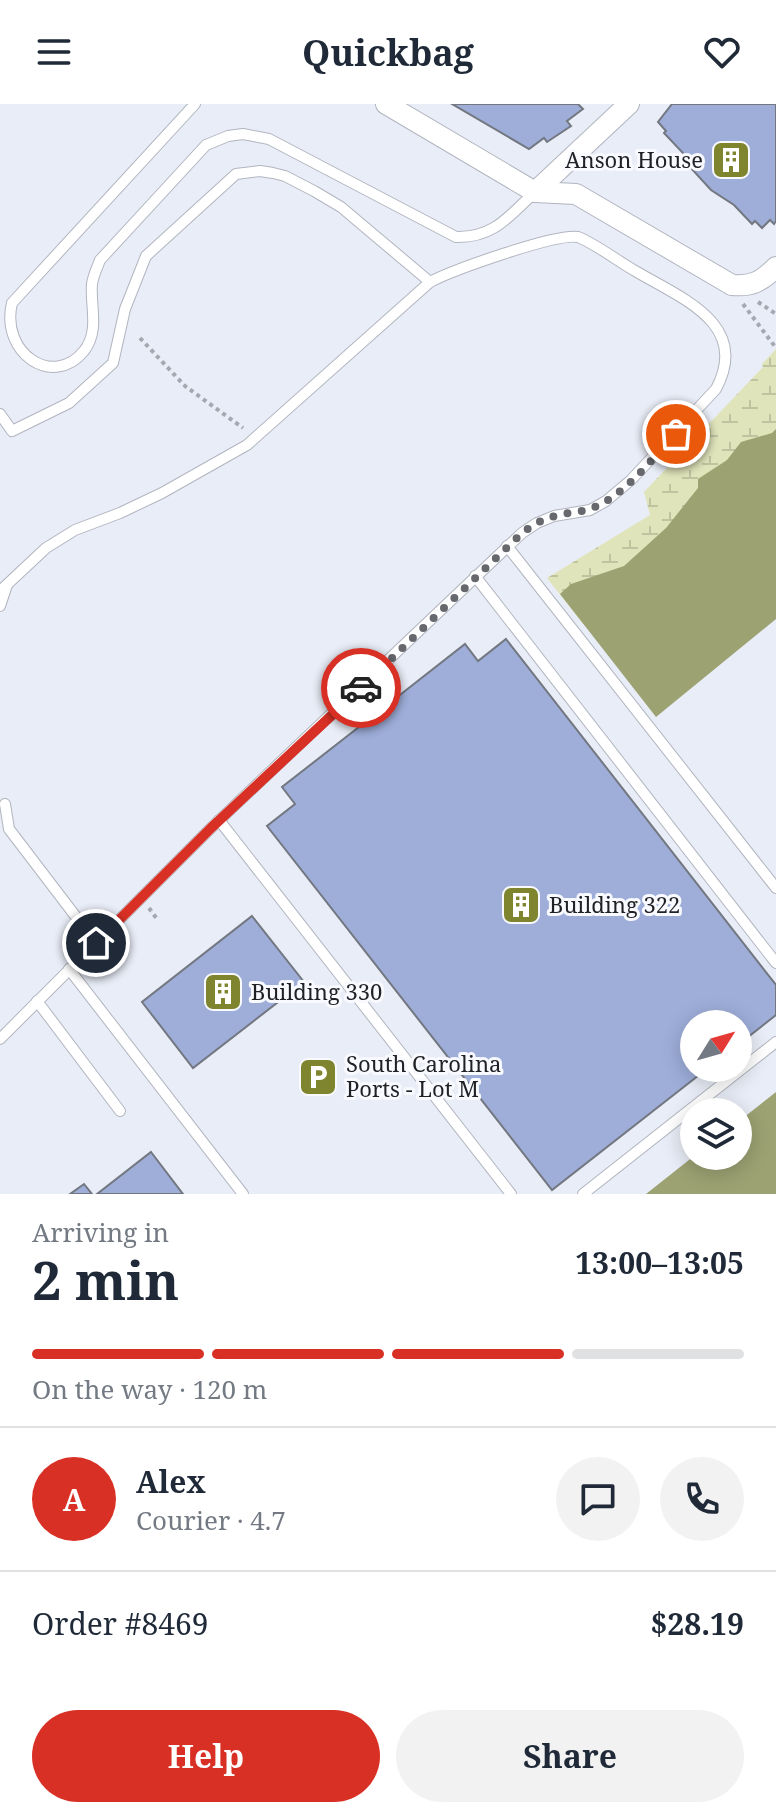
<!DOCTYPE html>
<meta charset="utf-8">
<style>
:root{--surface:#fff;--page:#f2f2f3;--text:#1f2937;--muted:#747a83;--line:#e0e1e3;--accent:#d93025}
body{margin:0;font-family:"Noto Serif",serif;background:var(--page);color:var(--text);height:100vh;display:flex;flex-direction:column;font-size:30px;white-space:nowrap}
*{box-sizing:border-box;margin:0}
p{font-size:26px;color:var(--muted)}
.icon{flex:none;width:44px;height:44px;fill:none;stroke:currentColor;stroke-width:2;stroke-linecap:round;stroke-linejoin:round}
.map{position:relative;height:1090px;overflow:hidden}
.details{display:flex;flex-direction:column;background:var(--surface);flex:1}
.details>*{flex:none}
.needle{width:52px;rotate:53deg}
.tools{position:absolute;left:680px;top:906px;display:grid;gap:16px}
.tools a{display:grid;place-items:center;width:72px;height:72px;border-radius:50%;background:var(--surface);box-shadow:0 4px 20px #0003;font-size:40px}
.pin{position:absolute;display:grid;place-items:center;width:68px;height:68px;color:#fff;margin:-34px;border:4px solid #fff;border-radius:50%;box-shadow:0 2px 8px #0007}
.courier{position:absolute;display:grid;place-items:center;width:80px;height:80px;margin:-40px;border:6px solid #d93025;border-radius:50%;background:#fff;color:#222;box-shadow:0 2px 10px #0007}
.headline em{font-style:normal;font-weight:700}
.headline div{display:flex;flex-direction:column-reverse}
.headline{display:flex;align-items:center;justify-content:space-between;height:136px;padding:0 32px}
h1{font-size:52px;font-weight:700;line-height:60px}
.bar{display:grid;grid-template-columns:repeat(4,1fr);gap:12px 8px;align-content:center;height:96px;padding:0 32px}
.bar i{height:10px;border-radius:6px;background:var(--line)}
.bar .active{background:var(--accent)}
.bar p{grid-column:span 4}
.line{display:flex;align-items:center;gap:20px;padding:0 32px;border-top:2px solid var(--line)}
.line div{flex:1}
.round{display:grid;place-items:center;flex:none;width:84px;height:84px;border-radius:42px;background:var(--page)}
.primary-button{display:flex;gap:16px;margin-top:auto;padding:16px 32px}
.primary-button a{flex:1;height:92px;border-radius:48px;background:var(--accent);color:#fff;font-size:32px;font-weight:700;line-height:92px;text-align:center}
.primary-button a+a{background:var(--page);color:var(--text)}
header{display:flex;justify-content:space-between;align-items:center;height:104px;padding:0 32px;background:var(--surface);font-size:36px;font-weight:700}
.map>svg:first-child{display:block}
.wetland{fill:url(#wetland-marsh)}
.water{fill:#9da273}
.building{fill:#9eaed9;stroke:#737780;stroke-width:2}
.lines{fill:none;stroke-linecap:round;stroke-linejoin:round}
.lane-casing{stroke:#b1b5bf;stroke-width:12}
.street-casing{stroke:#b1b5bf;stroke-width:22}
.path{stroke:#a5a8b0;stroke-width:4;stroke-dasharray:4 4;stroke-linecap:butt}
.lane{stroke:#fff;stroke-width:10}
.street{stroke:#fff;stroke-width:20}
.done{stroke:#66686e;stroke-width:8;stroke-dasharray:0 14.4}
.route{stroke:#d93025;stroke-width:10}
.labels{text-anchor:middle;stroke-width:6;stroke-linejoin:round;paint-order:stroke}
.poi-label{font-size:22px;fill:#1f2125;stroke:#f9faff;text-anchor:start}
</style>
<header><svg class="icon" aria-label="menu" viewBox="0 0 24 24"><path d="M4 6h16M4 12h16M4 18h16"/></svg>Quickbag<svg class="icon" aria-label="heart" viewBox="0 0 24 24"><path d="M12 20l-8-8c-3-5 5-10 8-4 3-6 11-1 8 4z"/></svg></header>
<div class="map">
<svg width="776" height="1090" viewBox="0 0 776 1090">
<defs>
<pattern id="wetland-marsh" width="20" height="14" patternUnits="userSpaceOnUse" patternTransform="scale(2)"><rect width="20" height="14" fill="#e0e4ba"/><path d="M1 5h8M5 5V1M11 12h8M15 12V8" fill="none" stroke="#c0c3a0"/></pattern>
</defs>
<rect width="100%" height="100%" fill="#e9edf7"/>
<!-- wetland -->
<path class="wetland" d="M776,245V483L583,520L547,474L650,411L644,388L763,263L762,260Z"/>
<!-- water -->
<g class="water">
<path d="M776,325V515L656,613L560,490L571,480L624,462L666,424L698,384V375L727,356L741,338L772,329Z"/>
<path d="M776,988V1090H646L694,1052H738V1018Z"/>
</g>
<!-- building -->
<g class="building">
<path d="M452,0H578L583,5L567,17L571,22L547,38L544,34L529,45Z"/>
<path d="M672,0H776V117L774,120L770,116L762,124L755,117L752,120L734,101L711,86L689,62L683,49L664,29L666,27L658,18Z"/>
<path d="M506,535L776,881V911L738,941V920H694V964H708L552,1086L267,722L295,700L282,683L373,612L465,540L478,557Z"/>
<path d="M252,812L304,878L193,964L142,898Z"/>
<path d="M151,1048L183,1090H97Z"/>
<path d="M84,1080L92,1090H70Z"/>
</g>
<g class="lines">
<defs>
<g id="lane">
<path d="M195,0L12,199C0,249 53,285 84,247C100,226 90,203 92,180C93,172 97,164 100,156L206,41L228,32L243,30L269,35L456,133C494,134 509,112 535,88"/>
<path d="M0,310L12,327L69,299L113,259L125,205L146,152L236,70L260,67L273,69L285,72L314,87L341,103L430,178"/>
<path d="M507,442L776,784"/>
<path d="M475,472L776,859"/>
<path d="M0,487L46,444L75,426L120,409L162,389L247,341L430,178C453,166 556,129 578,133C596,140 619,158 637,168C681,194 751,220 716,285L631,376L606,397L590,406L554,412L537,419L522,429L211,724L0,935"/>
<path d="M0,502L7,481"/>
<path d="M5,700L9,725L96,839"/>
<path d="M219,716L511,1090"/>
<path d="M69,865L243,1090"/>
<path d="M37,897L120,1007"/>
<path d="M583,1090L776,938"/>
</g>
<g id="street">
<path d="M386,0L535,88L576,90L732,181C752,183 762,177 776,163"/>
<path d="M535,88L629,0"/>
</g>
</defs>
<!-- lane casing -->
<use href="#lane" class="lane-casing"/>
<!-- street casing -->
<use href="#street" class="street-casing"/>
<!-- path -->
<g class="path">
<path d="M758,198L776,210"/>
<path d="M743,200L776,244"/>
<path d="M140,234L185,282L243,324"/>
<path d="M149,804L157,815"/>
</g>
<!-- lane -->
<use href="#lane" class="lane"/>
<!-- street -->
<use href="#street" class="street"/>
</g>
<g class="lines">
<!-- done -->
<path class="done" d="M361,584L522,429C532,422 542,415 555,412C567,408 581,409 592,404C626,391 651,355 676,330"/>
<!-- route -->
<path class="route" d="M96,839L211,724L361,584"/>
</g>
<!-- icons -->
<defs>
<symbol id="building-square" viewBox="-11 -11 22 22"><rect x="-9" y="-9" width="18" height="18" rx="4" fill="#7f842f" stroke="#f9faff"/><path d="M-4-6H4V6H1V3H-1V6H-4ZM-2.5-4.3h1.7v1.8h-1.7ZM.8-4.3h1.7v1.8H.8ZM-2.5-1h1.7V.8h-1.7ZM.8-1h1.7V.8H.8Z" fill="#fff"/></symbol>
<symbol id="parking-square" viewBox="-11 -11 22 22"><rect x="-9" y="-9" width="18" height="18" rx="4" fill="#7f842f" stroke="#f9faff"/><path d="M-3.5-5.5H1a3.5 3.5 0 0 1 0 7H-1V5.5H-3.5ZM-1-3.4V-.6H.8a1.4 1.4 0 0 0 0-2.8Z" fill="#fff"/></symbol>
</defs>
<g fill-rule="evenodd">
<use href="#building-square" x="709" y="34" width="44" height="44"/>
<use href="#building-square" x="499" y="779" width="44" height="44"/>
<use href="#building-square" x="201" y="866" width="44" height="44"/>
<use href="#parking-square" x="296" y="951" width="44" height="44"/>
</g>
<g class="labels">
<!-- poi labels -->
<g class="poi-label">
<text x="703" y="64" text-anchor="end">Anson House</text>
<text x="549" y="809">Building 322</text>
<text x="251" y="896">Building 330</text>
<text x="346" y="968">South Carolina<tspan x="346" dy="25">Ports - Lot M</tspan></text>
</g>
</g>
</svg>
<div class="tools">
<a><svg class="needle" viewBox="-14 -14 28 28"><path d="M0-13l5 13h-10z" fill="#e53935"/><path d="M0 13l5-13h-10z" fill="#747a83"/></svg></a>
<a><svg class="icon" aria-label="layers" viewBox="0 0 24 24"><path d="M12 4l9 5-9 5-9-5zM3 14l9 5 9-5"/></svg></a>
</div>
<div class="pin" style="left:676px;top:330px;background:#ea580c"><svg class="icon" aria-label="bag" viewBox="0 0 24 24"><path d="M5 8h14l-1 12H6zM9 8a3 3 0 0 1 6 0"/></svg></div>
<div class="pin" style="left:96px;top:839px;background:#1f2937"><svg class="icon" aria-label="home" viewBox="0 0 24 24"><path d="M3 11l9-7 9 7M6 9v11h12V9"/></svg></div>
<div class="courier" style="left:361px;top:584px"><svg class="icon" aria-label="car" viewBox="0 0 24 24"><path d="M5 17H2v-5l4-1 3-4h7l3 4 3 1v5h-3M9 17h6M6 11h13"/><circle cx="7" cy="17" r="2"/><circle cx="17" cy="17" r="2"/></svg></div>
</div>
<section class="details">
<div class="headline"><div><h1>2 min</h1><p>Arriving in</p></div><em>13:00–13:05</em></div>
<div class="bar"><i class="active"></i><i class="active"></i><i class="active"></i><i></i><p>On the way · 120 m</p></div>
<div class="line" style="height:144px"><b class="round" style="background:var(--accent);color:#fff">A</b><div><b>Alex</b><p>Courier · 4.7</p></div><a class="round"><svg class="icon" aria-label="chat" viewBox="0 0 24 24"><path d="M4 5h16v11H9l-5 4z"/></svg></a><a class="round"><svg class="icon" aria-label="phone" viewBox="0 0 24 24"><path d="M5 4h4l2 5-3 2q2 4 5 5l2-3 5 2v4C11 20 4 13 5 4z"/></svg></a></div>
<div class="line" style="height:104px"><div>Order #8469</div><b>$28.19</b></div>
<div class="primary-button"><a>Help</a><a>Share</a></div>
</section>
